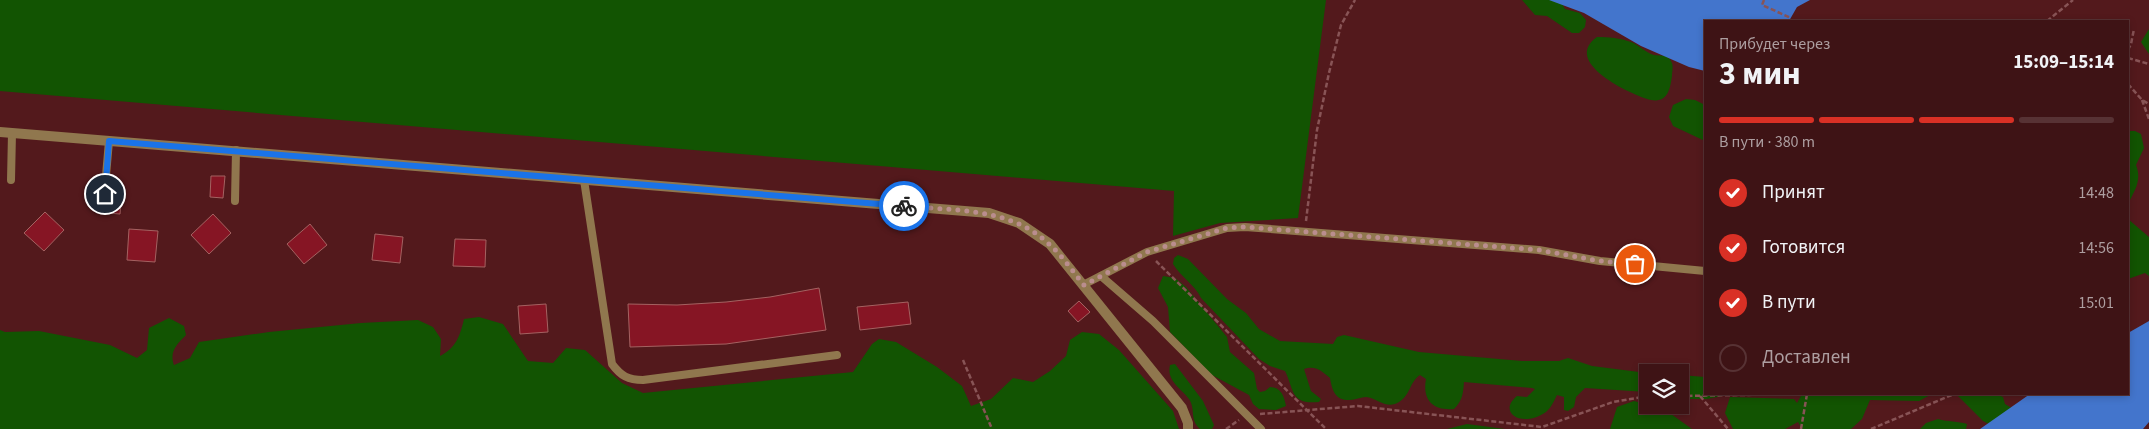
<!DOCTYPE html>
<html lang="ru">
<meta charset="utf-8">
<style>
:root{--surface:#3e1315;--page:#492022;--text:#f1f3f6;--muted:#ad9ea0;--line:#573234;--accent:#d93025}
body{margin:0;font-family:"Source Sans 3",sans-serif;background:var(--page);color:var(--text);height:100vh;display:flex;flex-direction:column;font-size:19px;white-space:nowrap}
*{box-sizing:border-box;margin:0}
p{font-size:16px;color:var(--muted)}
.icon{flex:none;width:28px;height:28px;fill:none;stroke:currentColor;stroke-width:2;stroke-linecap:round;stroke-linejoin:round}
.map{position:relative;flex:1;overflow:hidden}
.drawer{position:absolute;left:1704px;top:20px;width:425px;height:375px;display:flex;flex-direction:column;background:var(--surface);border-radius:0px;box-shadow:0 2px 8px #0003,0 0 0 1px var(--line)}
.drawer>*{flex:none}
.fabs{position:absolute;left:1639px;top:364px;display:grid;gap:10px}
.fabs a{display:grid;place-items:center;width:50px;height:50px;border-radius:0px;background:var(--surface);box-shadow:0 2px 8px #0003,0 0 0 1px var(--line);font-size:25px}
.pin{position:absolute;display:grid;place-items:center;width:42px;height:42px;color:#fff;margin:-21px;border:2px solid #fff;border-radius:50%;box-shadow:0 1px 5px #0007}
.courier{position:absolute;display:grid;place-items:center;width:50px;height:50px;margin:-25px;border:4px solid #1a73e8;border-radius:50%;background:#fff;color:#222;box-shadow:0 1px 6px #0007}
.headline em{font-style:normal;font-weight:700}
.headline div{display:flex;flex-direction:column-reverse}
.headline{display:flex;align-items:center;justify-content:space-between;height:85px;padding:0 15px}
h1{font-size:32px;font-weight:700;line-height:38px}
.bar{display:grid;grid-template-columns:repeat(4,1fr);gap:8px 5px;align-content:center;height:60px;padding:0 15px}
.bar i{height:6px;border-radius:4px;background:var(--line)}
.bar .current{background:var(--accent)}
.bar p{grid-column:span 4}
ol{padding:0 15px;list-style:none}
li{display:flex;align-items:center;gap:15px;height:55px}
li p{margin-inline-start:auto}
li .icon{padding:5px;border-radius:50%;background:var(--accent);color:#fff;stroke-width:4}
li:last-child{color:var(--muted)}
li i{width:28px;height:28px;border:2px solid var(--line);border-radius:50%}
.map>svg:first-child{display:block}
.green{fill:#125402}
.water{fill:#4375cc}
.building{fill:#861524;stroke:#a46261}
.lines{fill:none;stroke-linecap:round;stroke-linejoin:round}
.path{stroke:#885456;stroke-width:2.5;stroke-dasharray:5 2.5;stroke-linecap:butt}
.lane{stroke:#90774e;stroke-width:8}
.street{stroke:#90774e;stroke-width:10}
.done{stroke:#ba8d8e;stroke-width:5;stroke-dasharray:0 9}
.route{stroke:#1a73e8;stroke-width:6}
</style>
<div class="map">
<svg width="2149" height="429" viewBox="0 0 2149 429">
<rect width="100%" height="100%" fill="#53191c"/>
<!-- green -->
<g class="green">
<path d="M0,0H1326L1298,218L1220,223L1173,236L1174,191L0,91Z"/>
<path d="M1522,0H1557L1561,2L1565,9L1580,13L1586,20L1585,27L1579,33H1572L1547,16L1535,15Z"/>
<path d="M2149,29V54L2141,42Z"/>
<path d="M1597,37C1609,37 1620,38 1631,42C1639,45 1646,53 1654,55C1661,56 1667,54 1671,61C1674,66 1672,71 1672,76C1670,89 1668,103 1651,100C1631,95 1561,62 1597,37Z"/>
<path d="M1686,99L1695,100L1705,105V141L1673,126L1669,117L1673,105Z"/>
<path d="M2128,131H2135L2141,134L2144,148L2136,165C2142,180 2135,190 2128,204Z"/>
<path d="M2128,219L2149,237V276L2145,273L2128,279Z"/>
<path d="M1178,255L1188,259L1227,299L1246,313L1259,329L1280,341L1333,344L1337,337L1344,335L1419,352L1522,361H1559L1568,358L1592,366L1647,373V392L1585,388L1576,397L1574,407L1568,411L1564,410V397L1557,395C1554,401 1551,408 1546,412C1521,429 1497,412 1517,396L1527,397L1535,389L1532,388L1464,382C1463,393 1463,400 1454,409C1433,411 1422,400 1426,379L1420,375C1410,381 1410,396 1399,402C1387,410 1377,398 1366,397C1361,397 1355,400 1350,400C1335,401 1332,390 1330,378C1322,371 1315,365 1304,369L1311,391L1321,399L1319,402C1290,405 1294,389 1285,371L1270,366L1259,359L1201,298C1195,285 1181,277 1173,264L1174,258Z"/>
<path d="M1163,276L1175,278L1186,287L1227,337L1230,352L1254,373L1257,389L1260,392L1265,391L1270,387C1281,387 1284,396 1286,406L1276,410L1259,409L1253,404L1249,395L1212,375L1170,332L1168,307L1158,288Z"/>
<path d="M479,317L503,324L528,361L553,363L566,348L585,350L622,383L643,393L853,372L872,344L879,339L896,342L937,367L962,386L971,406L991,399L1013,378L1033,382L1050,371L1066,356L1070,340L1082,332L1099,334L1119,350L1173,411L1179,429H0V330L5,332L39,331L110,345L137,358L147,350L149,328L169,318L184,326L186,335C177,344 169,352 174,365L190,358L199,342L269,332L361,323L418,320L433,327L441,339L440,356C456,348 460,336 464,319Z"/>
<path d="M1175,364L1203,401L1214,425L1212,429H1200C1189,419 1196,410 1189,399C1182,389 1166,381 1170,365Z"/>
<path d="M1680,375L1705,377V394H1732L1707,399H1680Z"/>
<path d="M1802,394H1932L1919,401L1870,400L1862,419L1851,429H1802L1798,422L1785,429H1733L1725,413L1730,397L1794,399L1797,403Z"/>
<path d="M1956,394H1996L2003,397L2005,404L2015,410L1991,425L1983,421Z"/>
<path d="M1634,401L1664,409L1692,429H1610L1617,407Z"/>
<path d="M1938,419C1948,422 1958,421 1967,424L1966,429H1920L1926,423Z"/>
<path d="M1467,424L1505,429H1506H1447Z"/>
</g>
<!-- water -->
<g class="water">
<path d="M1549,0H1810L1797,7L1789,21H1705V71L1689,67L1641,46L1584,13Z"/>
<path d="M2149,321V422L2143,429H1980L2030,394H2128V333Z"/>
</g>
<!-- building -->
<g class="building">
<path d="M211,176H225L223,198L210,197Z"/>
<path d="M110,193L122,194L120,214L108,213Z"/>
<path d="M45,212L64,230L44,251L24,233Z"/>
<path d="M213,214L231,233L209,254L191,235Z"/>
<path d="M310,224L327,245L304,264L287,244Z"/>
<path d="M129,229L158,231L155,262L127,260Z"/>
<path d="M375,234L403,237L400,263L372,260Z"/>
<path d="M455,239L486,240L485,267L453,266Z"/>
<path d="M819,288L826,330L726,344L630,347L628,304L677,305L726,302L770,297Z"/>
<path d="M1079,301L1090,312L1078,322L1068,311Z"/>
<path d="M908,302L911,324L860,330L857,307Z"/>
<path d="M546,304L548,332L520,334L518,306Z"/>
</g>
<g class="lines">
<!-- path -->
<g class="path">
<path d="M1764,0L1762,5L1791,18"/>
<path d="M2047,21L2073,0"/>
<path d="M2128,50L2131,44L2134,29"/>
<path d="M2128,58L2149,64"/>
<path d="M2128,84L2142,100L2149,104"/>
<path d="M2142,100L2149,119"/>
<path d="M1306,221L1317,130L1329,73L1341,25L1355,0"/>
<path d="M1156,261L1326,429"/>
<path d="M963,360L992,429"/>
<path d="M1680,396L1807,394"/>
<path d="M1700,396L1728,429"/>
<path d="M1260,414L1358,406L1542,427L1613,402L1648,396"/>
<path d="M1226,429L1239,420"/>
<path d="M1801,429L1807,394"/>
<path d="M1871,429L1954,394"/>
</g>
<!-- lane -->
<g class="lane">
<path d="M11,180L12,133"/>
<path d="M584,180L612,364C621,376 628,380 643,380L837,355"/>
<path d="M235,201L236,150"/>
<path d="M103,210L109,141"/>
<path d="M1101,276L1153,321L1261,429"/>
<path d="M1083,285L1147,252L1227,228L1245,227L1539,250L1600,261L1705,271"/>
</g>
<!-- street -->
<path class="street" d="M0,132L989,213L1019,223L1050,244L1182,408L1188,423V429"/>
</g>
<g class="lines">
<!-- done -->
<path class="done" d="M904,206C954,211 1010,207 1049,244C1062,255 1073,272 1084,285L1147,252L1227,228L1245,227L1539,250L1600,261L1635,264"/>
<!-- route -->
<path class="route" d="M105,194L109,141L904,206"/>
</g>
</svg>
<div class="fabs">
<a><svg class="icon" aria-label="layers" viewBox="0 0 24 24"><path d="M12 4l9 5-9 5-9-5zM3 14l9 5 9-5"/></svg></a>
</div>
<div class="pin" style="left:1635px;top:264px;background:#ea580c"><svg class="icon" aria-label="bag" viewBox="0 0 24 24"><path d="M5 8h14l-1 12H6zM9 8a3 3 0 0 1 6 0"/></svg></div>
<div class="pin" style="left:105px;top:194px;background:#1f2937"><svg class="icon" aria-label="home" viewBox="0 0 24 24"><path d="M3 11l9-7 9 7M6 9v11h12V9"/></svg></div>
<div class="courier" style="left:904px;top:206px"><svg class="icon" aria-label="bike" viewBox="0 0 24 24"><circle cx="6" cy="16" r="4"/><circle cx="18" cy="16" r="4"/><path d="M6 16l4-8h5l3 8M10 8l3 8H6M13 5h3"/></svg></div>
<section class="drawer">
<div class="headline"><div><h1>3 мин</h1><p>Прибудет через</p></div><em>15:09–15:14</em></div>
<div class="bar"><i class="current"></i><i class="current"></i><i class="current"></i><i></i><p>В пути · 380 m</p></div>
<ol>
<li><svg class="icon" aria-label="check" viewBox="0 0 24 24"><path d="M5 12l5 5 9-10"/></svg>Принят<p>14:48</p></li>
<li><svg class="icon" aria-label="check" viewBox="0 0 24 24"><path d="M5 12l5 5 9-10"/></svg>Готовится<p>14:56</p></li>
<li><svg class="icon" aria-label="check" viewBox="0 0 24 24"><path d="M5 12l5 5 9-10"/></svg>В пути<p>15:01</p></li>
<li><i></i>Доставлен</li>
</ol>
</section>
</div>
